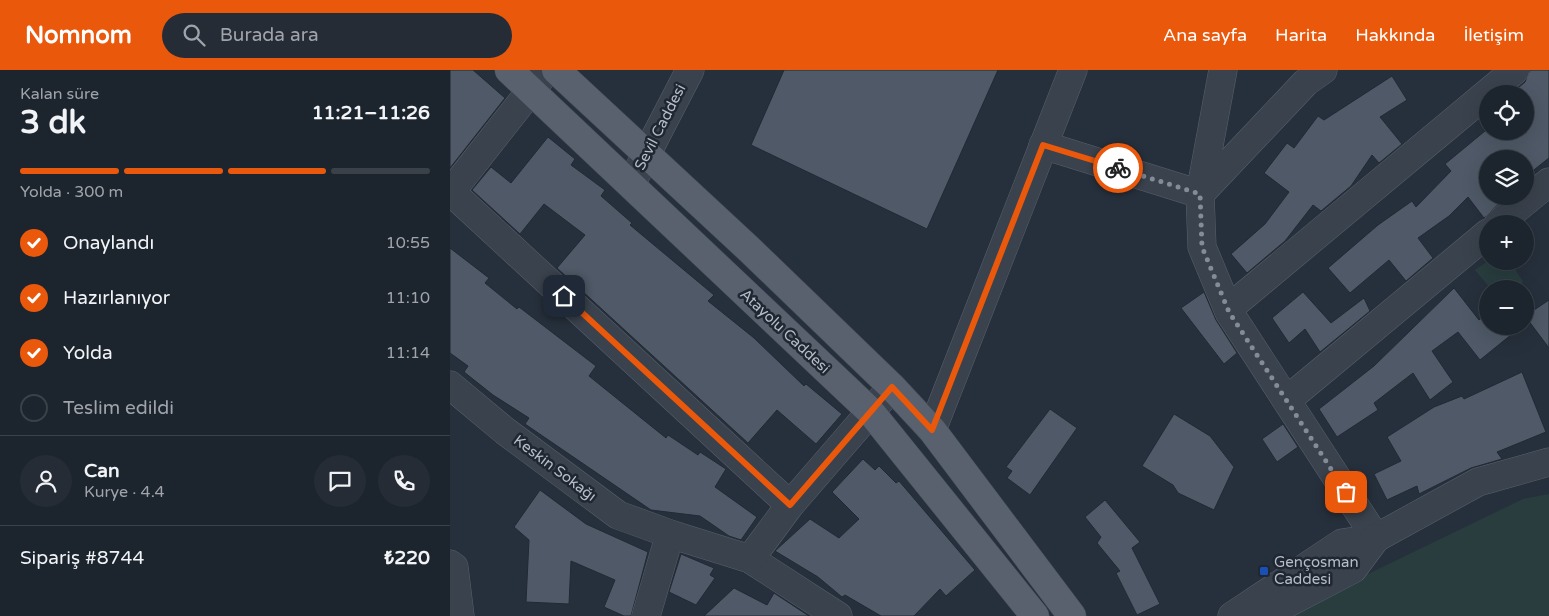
<!DOCTYPE html>
<html lang="tr">
<meta charset="utf-8">
<style>
:root{--surface:#1c242d;--page:#252c35;--text:#f1f3f6;--muted:#a0a4aa;--line:#3a4149;--accent:#ea580c}
body{margin:0;font-family:"Varela Round",sans-serif;background:var(--page);color:var(--text);height:100vh;display:flex;flex-direction:column;font-size:19px;white-space:nowrap}
*{box-sizing:border-box;margin:0}
p{font-size:16px;color:var(--muted)}
.icon{flex:none;width:28px;height:28px;fill:none;stroke:currentColor;stroke-width:2;stroke-linecap:round;stroke-linejoin:round}
.map{position:relative;flex:1;overflow:hidden}
.side{display:flex;flex-direction:column;background:var(--surface);width:450px}
.side>*{flex:none}
.fabs{position:absolute;left:1029px;top:15px;display:grid;gap:10px}
.fabs a{display:grid;place-items:center;width:55px;height:55px;border-radius:50%;background:var(--surface);box-shadow:0 5px 20px #0002,0 0 0 1px var(--line);font-size:25px}
.pin{position:absolute;display:grid;place-items:center;width:42px;height:42px;color:#fff;margin:-21px;border-radius:10px;box-shadow:0 2px 8px #0006}
.courier{position:absolute;display:grid;place-items:center;width:50px;height:50px;margin:-25px;border:4px solid #ea580c;border-radius:50%;background:#fff;color:#222;box-shadow:0 1px 6px #0007}
.headline em{font-style:normal;font-weight:700}
.headline div{display:flex;flex-direction:column-reverse}
.headline{display:flex;align-items:center;justify-content:space-between;height:85px;padding:0 20px}
h1{font-size:32px;font-weight:700;line-height:38px}
.bar{display:grid;grid-template-columns:repeat(4,1fr);gap:8px 5px;align-content:center;height:60px;padding:0 20px}
.bar i{height:6px;border-radius:4px;background:var(--line)}
.bar .selected{background:var(--accent)}
.bar p{grid-column:span 4}
.line{display:flex;align-items:center;gap:12px;padding:0 20px;border-top:1px solid var(--line)}
.line div{flex:1}
.round{display:grid;place-items:center;flex:none;width:52px;height:52px;border-radius:26px;background:var(--page)}
ol{padding:0 20px;list-style:none}
li{display:flex;align-items:center;gap:15px;height:55px}
li p{margin-inline-start:auto}
li .icon{padding:5px;border-radius:50%;background:var(--accent);color:#fff;stroke-width:4}
li:last-child{color:var(--muted)}
li i{width:28px;height:28px;border:2px solid var(--line);border-radius:50%}
header{display:flex;align-items:center;gap:30px;box-sizing:border-box;height:70px;padding:0 25px;background:var(--accent);color:#fff}
header strong{font-size:24px}
nav{display:flex;gap:28px;margin-inline-start:auto;font-size:18px}
.search{width:350px;height:45px;background:var(--page);display:flex;align-items:center;gap:12px;box-sizing:border-box;padding:0 18px;border-radius:28px;color:var(--muted);font-size:19px}
main{display:flex;flex:1;min-height:0}
.map>svg:first-child{display:block}
.green{fill:#293d3e}
.building{fill:#4f5967;stroke:#212934}
.lines{fill:none;stroke-linecap:round;stroke-linejoin:round}
.minor-casing{stroke:#58606b;stroke-width:29}
.major-casing{stroke:#434b56;stroke-width:29}
.minor{stroke:#3a424d;stroke-width:28}
.major{stroke:#58616d;stroke-width:28}
.done{stroke:#848c97;stroke-width:5;stroke-dasharray:0 9}
.route{stroke:#ea580c;stroke-width:6}
.transit-dot{fill:#1a4fb4;stroke:#1f2732;stroke-width:2}
.labels{text-anchor:middle;stroke-width:5;stroke-linejoin:round;paint-order:stroke}
.street-label{font-size:15px;fill:#b6bdc8;stroke:#1f2732}
.poi-label{font-size:15px;fill:#b6bdc8;stroke:#1f2732;text-anchor:start}
</style>
<header>
<strong>Nomnom</strong>
<div class="search"><svg class="icon" aria-label="search" viewBox="0 0 24 24"><circle cx="10" cy="10" r="6"/><path d="M15 15l6 6"/></svg>Burada ara</div>
<nav><a>Ana sayfa</a><a>Harita</a><a>Hakkında</a><a>İletişim</a></nav>
</header>
<main>
<section class="side">
<div class="headline"><div><h1>3 dk</h1><p>Kalan süre</p></div><em>11:21–11:26</em></div>
<div class="bar"><i class="selected"></i><i class="selected"></i><i class="selected"></i><i></i><p>Yolda · 300 m</p></div>
<ol>
<li><svg class="icon" aria-label="check" viewBox="0 0 24 24"><path d="M5 12l5 5 9-10"/></svg>Onaylandı<p>10:55</p></li>
<li><svg class="icon" aria-label="check" viewBox="0 0 24 24"><path d="M5 12l5 5 9-10"/></svg>Hazırlanıyor<p>11:10</p></li>
<li><svg class="icon" aria-label="check" viewBox="0 0 24 24"><path d="M5 12l5 5 9-10"/></svg>Yolda<p>11:14</p></li>
<li><i></i>Teslim edildi</li>
</ol>
<div class="line" style="height:90px"><a class="round"><svg class="icon" aria-label="person" viewBox="0 0 24 24"><circle cx="12" cy="8" r="4"/><path d="M4 21q1-7 8-7t8 7"/></svg></a><div><b>Can</b><p>Kurye · 4.4</p></div><a class="round"><svg class="icon" aria-label="chat" viewBox="0 0 24 24"><path d="M4 5h16v11H9l-5 4z"/></svg></a><a class="round"><svg class="icon" aria-label="phone" viewBox="0 0 24 24"><path d="M5 4h4l2 5-3 2q2 4 5 5l2-3 5 2v4C11 20 4 13 5 4z"/></svg></a></div>
<div class="line" style="height:65px"><div>Sipariş #8744</div><b>₺220</b></div>
</section>
<div class="map">
<svg width="1099" height="546" viewBox="0 0 1099 546">
<rect width="100%" height="100%" fill="#26303c"/>
<!-- green -->
<g class="green">
<path d="M1038,191H1060L1073,212L1063,219H1041L1025,200Z"/>
<path d="M1099,424V546H841L883,521L1073,429Z"/>
</g>
<!-- building -->
<g class="building">
<path d="M0,0H23L55,28L0,98Z"/>
<path d="M334,0H548L477,159L301,75Z"/>
<path d="M1080,0H1099V88L1075,107V89H1038V126H1057L1034,148L1018,127L999,146L968,168L983,188L956,211L939,190L900,223L878,198L928,155L962,131L966,137L1001,101L995,94L1035,61H1075V24H1061L1075,12Z"/>
<path d="M942,6L957,30L930,47L952,74L929,93L922,85L901,116L871,141L863,135L835,171L797,203L781,184L815,154L839,122L814,103L837,73L844,78L868,46L874,50Z"/>
<path d="M98,67L125,89L121,95L155,120L151,126L182,153L180,155L264,225L258,231L304,268L354,316L356,314L392,344L366,374L327,340L298,373L107,198L135,165L94,134L70,164L22,120L41,97L61,113Z"/>
<path d="M0,178L39,208L35,213L67,239L69,237L146,296L139,306L170,331L216,368L218,365L248,385L250,382L276,399L265,417L307,447L291,470L279,466L250,446L201,440L75,354L79,348L43,325L14,302L18,296L0,283Z"/>
<path d="M1004,218L1029,250L1038,243V256H1072L1030,290L1008,262L982,281L1003,312L980,330L963,303L924,333L928,340L887,367L869,339L924,296Z"/>
<path d="M754,222L766,250L787,283L774,294L731,238Z"/>
<path d="M853,222L881,253L914,228L920,241L870,282L855,259L839,273L822,248Z"/>
<path d="M1099,230V278L1075,246Z"/>
<path d="M1072,302L1096,362L1047,382L1052,389L1021,398L969,424L967,416L937,430L924,404L951,391L937,367L984,337L1012,326L1014,329Z"/>
<path d="M600,339L627,358L580,425L557,408L562,401L556,397Z"/>
<path d="M724,344L760,366L784,397L764,440L728,423L723,415L692,396Z"/>
<path d="M833,354L848,377L827,392L812,369Z"/>
<path d="M413,389L425,400L429,396L446,413L449,411L525,500L496,526L490,519L464,546H431L395,525L392,527L368,507L325,481L360,449L389,468L409,449L382,422Z"/>
<path d="M90,420L136,454L198,482L181,546H174L154,537L165,510L121,491L119,534L76,532L79,470L64,457Z"/>
<path d="M655,430L690,472L682,478L710,534L687,545L666,503L670,501L647,473L651,467L635,447Z"/>
<path d="M231,484L264,498L260,505L265,508L246,535L219,522Z"/>
<path d="M284,518L317,535L324,523L359,546H254Z"/>
</g>
<g class="lines">
<defs>
<g id="minor">
<path d="M593,75L750,124L752,177L779,242L926,468"/>
<path d="M181,114L240,0"/>
<path d="M0,121L340,435"/>
<path d="M0,123L97,0"/>
<path d="M750,124L856,12L873,0"/>
<path d="M750,124L773,0"/>
<path d="M1048,154L1099,112"/>
<path d="M778,239L1065,0"/>
<path d="M0,315L55,361L168,445L220,464L196,546"/>
<path d="M837,330L1038,163"/>
<path d="M482,360L623,0"/>
<path d="M220,464L300,489L388,546"/>
<path d="M300,489L340,435L442,317"/>
<path d="M0,494L4,497L10,546"/>
<path d="M782,546L892,473L926,468L1028,412L1099,392"/>
<path d="M819,546L834,535L903,499L926,468"/>
</g>
<g id="major">
<path d="M59,0L420,341L585,546"/>
<path d="M106,0L301,181L442,317L482,360L622,546"/>
</g>
</defs>
<!-- minor casing -->
<use href="#minor" class="minor-casing"/>
<!-- major casing -->
<use href="#major" class="major-casing"/>
<!-- minor -->
<use href="#minor" class="minor"/>
<!-- major -->
<use href="#major" class="major"/>
</g>
<g class="lines">
<!-- done -->
<path class="done" d="M668,98L750,124L752,177L779,242L896,422"/>
<!-- route -->
<path class="route" d="M114,226L340,435L442,317L482,360L593,75L668,98"/>
</g>
<!-- markers -->
<rect class="transit-dot" x="809" y="496" width="10" height="10" rx="2.5"/>
<g class="labels">
<!-- street labels -->
<g class="street-label">
<text transform="translate(210 57) rotate(-63)" y="5">Sevil Caddesi</text>
<text transform="translate(335 261) rotate(43)" y="5">Atayolu Caddesi</text>
<text transform="translate(105 398) rotate(37)" y="5">Keskin Sokağı</text>
</g>
<!-- poi labels -->
<g class="poi-label">
<text x="824" y="497">Gençosman<tspan x="824" dy="17">Caddesi</tspan></text>
</g>
</g>
</svg>
<div class="fabs">
<a><svg class="icon" aria-label="locate" viewBox="0 0 24 24"><circle cx="12" cy="12" r="6"/><path d="M12 2v4M12 18v4M2 12h4M18 12h4"/></svg></a>
<a><svg class="icon" aria-label="layers" viewBox="0 0 24 24"><path d="M12 4l9 5-9 5-9-5zM3 14l9 5 9-5"/></svg></a>
<a>+</a>
<a>−</a>
</div>
<div class="pin" style="left:896px;top:422px;background:#ea580c"><svg class="icon" aria-label="bag" viewBox="0 0 24 24"><path d="M5 8h14l-1 12H6zM9 8a3 3 0 0 1 6 0"/></svg></div>
<div class="pin" style="left:114px;top:226px;background:#1f2937"><svg class="icon" aria-label="home" viewBox="0 0 24 24"><path d="M3 11l9-7 9 7M6 9v11h12V9"/></svg></div>
<div class="courier" style="left:668px;top:98px"><svg class="icon" aria-label="bike" viewBox="0 0 24 24"><circle cx="6" cy="16" r="4"/><circle cx="18" cy="16" r="4"/><path d="M6 16l4-8h5l3 8M10 8l3 8H6M13 5h3"/></svg></div>
</div>
</main>
